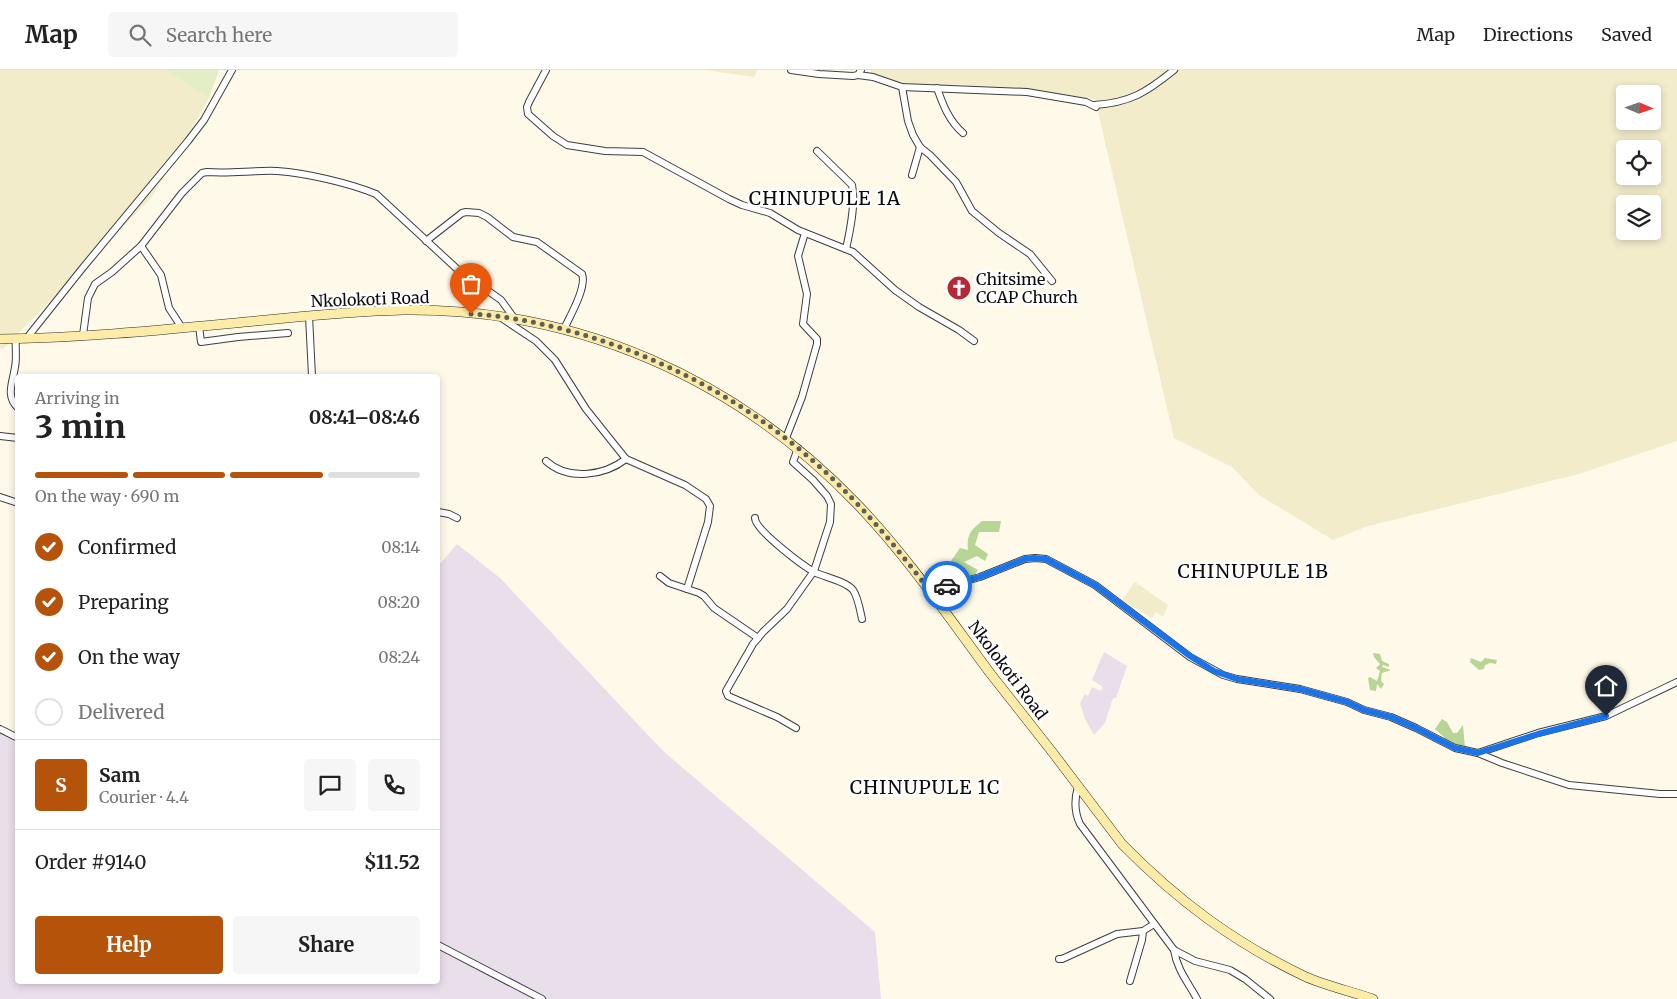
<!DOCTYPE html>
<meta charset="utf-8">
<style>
:root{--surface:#fff;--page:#f6f6f6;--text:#222;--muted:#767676;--line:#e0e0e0;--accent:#b45309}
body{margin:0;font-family:Merriweather,serif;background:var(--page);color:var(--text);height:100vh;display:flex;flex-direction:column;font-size:19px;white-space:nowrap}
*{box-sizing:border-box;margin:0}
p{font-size:16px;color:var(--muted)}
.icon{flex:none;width:28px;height:28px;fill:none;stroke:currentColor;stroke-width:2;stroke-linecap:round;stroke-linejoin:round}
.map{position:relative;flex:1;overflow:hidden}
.side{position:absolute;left:15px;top:304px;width:425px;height:610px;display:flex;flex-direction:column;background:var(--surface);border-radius:5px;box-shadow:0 2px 8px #0003}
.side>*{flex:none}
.needle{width:32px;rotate:92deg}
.tools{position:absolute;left:1616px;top:15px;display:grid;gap:10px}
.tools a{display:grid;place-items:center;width:45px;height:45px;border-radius:5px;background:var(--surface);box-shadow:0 2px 8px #0003;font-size:25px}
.pin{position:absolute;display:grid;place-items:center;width:42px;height:42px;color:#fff;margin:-51px -21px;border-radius:50% 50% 50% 0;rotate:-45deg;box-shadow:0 0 5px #0007}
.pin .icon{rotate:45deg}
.courier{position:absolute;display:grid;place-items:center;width:50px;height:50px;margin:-25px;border:4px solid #1a73e8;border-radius:50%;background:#fff;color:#222;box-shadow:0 1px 6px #0007}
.head em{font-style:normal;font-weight:700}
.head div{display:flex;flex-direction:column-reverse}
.head{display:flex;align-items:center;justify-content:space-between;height:85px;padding:0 20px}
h1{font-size:32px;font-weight:700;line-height:38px}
.bar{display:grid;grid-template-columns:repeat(4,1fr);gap:8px 5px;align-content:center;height:60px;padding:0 20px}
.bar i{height:6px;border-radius:4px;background:var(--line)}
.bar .active{background:var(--accent)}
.bar p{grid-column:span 4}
.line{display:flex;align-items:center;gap:12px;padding:0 20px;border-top:1px solid var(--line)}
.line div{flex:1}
.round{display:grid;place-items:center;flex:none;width:52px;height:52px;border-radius:5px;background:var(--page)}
ol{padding:0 20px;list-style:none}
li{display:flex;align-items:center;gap:15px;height:55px}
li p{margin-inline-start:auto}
li .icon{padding:5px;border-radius:50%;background:var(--accent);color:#fff;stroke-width:4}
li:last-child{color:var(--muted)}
li i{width:28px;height:28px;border:2px solid var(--line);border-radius:50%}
.button{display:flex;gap:10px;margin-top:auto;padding:10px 20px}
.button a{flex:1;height:58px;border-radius:5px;background:var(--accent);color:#fff;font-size:20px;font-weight:700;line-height:58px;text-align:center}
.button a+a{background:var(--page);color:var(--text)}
header{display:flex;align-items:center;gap:30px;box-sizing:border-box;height:70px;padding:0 25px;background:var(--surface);border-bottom:1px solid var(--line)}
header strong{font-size:24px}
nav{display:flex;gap:28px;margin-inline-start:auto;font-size:18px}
.search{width:350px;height:45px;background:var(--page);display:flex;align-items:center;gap:12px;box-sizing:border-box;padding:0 18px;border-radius:5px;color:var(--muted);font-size:19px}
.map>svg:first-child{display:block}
.industrial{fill:#e8dfea}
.farmland{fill:#f2eccb;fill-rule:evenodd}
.forest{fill:#b7d695}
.pitch{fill:#e3eec6}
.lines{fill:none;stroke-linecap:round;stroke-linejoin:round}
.street-casing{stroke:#3e3e3e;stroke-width:8}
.secondary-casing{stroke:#2d2d2d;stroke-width:10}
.street{stroke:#fff;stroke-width:6}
.secondary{stroke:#fceca7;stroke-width:9}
.done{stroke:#605e59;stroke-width:5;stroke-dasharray:0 9}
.route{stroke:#1a73e8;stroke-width:6}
.labels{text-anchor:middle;stroke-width:5;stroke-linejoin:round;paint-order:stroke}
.poi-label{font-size:16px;fill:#0b0b0b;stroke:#fff;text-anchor:start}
.street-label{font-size:16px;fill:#0b0b0b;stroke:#fff}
.quarter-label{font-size:19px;letter-spacing:1px;fill:#0b0b0b;stroke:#fff}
</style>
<header>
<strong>Map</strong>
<div class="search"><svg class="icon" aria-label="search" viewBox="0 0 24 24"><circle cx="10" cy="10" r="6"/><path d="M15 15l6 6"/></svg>Search here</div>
<nav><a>Map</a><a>Directions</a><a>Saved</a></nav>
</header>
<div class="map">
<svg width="1677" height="929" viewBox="0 0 1677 929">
<rect width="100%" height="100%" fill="#fef9e9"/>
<!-- industrial -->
<g class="industrial">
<path d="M457,474L500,508L663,681L875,862L881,929H0V655L17,663L18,911H438V493H441Z"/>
<path d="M1104,582L1127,596L1116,628H1113L1105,653L1094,665L1085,649L1080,633L1085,624L1088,626L1092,617L1101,621L1103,617L1092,610Z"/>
</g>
<!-- farmland -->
<g class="farmland">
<path d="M0,0H167L209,28L152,127L3,279L0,278Z"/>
<path d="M705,0H757L754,7Z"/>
<path d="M871,0H1677V371L1579,404L1365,457L1333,470L1259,425L1232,397L1174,368L1095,29L957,14L920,18L870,6ZM1625,24H1652V51H1625ZM1625,79H1652V106H1625ZM1625,134H1652V161H1625Z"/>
<path d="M1135,512L1168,535L1163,547L1156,542L1152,548L1122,530Z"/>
</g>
<!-- forest -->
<g class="forest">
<path d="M982,451H1001L999,462H979L975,475L988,484L985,491L977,486L964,492L978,500L973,508L951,491L960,478L968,480C967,464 970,461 982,451Z"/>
<path d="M1373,583L1380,584L1382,591L1389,594V597L1383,595L1382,597L1391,600L1382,603L1381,611L1384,614L1381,619L1377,614L1376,621L1370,620L1368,608L1370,607L1377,611L1380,601L1376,598L1380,594L1374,587Z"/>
<path d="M1471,588L1481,592L1485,588L1497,590L1496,594L1490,593L1485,595L1484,599L1479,600L1470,592Z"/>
<path d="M1442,649L1447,652L1453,663H1457L1463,655L1465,678L1444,672L1445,668L1435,659Z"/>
</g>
<!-- pitch -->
<path class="pitch" d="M167,0H219L209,28Z"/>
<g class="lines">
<defs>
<g id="street">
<path d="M546,0L529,32L527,37L528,44L553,66L567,75L605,81L643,82L729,129L742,135L770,143L798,160L853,182L895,220L919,237L959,260L974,271"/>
<path d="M791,0L819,4L853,6L858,5L861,0"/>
<path d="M858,5L873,7L902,17L1027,22L1086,32L1096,37"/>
<path d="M902,17L908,51L913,65L920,77L930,85L956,112L972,141L999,163L1030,184L1052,211"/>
<path d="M937,18C943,35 949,51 963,63"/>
<path d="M1094,35C1130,33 1147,22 1174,0"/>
<path d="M817,81L852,115C856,133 850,161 846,179"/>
<path d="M912,105L920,77"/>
<path d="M426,171L462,143L466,142L479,143L487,147L513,167L537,172L582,204C587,217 570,246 564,259"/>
<path d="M141,176L161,205L169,238L182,258"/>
<path d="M309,246L312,306"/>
<path d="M503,249L536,271L555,290L586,339L626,389L685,415L706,429L710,436L708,452L687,519"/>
<path d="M199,256L201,272L238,267L288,263"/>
<path d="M83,265L88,228L95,214L112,202L141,176L182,123L202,103L207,102C230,104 254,100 277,101C306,103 349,113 376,124L456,198L501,230L514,248"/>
<path d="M16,269C15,278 17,288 15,297C13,312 5,326 18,338"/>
<path d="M26,269L81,200L188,71L204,50L232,0"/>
<path d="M0,366L18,368"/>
<path d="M786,368L802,327L817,274V269L803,254L807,224L798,186L805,163"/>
<path d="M546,391C568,411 604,406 626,389"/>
<path d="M0,427L18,433"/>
<path d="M438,442L449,444L457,448"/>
<path d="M755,448C755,460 802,495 814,502C824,507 846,511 853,520C858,527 860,540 862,549"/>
<path d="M660,506L669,513L699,523L704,526L714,538L758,568"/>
<path d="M930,521L980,507L1025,489L1035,488L1046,489L1095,515L1190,587L1223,605L1237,609L1300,619L1347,632L1364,640L1391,647L1416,658L1455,678L1478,683L1502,693L1569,715L1660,724H1677"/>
<path d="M796,658L777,647L728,626L726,621L753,574L763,562L787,539L814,501L830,452L831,434L827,426L813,410L793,392L798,378"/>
<path d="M0,659L18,668"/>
<path d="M1478,683L1538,663L1606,646L1677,612"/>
<path d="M1078,717C1074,730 1074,741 1080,754L1174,880L1195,891L1230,900L1245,909L1270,929"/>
<path d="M438,875L542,929"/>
<path d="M1174,880C1177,900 1188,912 1197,929"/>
<path d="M1059,889H1062L1117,864L1143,861L1154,854"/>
<path d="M1130,911L1142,870L1143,861"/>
</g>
<path id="secondary" d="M0,269C85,268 171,259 256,251C305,246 355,241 404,240C578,238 737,309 857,434C907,486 947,545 990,603C1011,630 1032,656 1053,683C1076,713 1099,744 1122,774C1177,830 1233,872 1304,906C1326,916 1350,921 1373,929"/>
</defs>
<!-- street casing -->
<use href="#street" class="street-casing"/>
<!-- secondary casing -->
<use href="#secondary" class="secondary-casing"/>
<!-- street -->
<use href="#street" class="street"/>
<!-- secondary -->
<use href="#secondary" class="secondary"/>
</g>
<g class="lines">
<!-- done -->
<path class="done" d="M471,244C486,245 501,246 516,249C624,268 728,317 811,389C856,428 894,474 930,521L947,516"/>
<!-- route -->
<path class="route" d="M947,516L980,507L1025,489L1034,488L1046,489L1095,515L1190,586L1214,601L1237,609L1300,619L1347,632L1364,640L1391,647L1416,658L1455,678L1478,683L1538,664L1606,646"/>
</g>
<!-- icons -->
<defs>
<symbol id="church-disc" viewBox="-11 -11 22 22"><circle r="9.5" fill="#b4293a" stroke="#fff"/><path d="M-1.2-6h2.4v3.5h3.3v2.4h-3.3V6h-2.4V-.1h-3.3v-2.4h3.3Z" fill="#fff"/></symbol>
</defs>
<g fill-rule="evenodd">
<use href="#church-disc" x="945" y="204" width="28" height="28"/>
</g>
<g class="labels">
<!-- poi labels -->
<g class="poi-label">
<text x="976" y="215">Chitsime<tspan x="976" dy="18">CCAP Church</tspan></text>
</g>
<!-- street labels -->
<g class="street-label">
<text transform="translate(370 229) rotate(-2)" y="6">Nkolokoti Road</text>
<text transform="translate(1008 600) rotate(53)" y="6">Nkolokoti Road</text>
</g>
<!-- quarter labels -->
<g class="quarter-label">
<text x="825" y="135">CHINUPULE 1A</text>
<text x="1253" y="508">CHINUPULE 1B</text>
<text x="925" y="724">CHINUPULE 1C</text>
</g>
</g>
</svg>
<div class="tools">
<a><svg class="needle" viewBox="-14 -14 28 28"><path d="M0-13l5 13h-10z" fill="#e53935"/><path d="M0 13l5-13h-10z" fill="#767676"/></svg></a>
<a><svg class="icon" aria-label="locate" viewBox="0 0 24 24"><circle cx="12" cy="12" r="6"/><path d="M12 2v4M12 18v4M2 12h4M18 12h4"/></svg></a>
<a><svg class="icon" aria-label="layers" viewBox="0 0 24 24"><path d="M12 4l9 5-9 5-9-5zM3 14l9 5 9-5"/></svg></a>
</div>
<div class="pin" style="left:471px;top:244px;background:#ea580c"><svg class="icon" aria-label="bag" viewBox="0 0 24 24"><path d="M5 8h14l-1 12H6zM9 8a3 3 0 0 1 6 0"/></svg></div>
<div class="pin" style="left:1606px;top:646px;background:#1f2937"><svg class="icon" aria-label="home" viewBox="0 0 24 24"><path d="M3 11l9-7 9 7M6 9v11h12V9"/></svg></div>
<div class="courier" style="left:947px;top:516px"><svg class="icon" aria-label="car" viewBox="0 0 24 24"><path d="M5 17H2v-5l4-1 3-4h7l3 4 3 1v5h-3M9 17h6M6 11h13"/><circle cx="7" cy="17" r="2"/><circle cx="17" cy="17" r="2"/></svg></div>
<section class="side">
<div class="head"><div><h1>3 min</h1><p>Arriving in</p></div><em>08:41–08:46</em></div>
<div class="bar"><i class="active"></i><i class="active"></i><i class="active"></i><i></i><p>On the way · 690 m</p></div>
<ol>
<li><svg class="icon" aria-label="check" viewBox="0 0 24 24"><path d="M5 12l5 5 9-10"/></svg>Confirmed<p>08:14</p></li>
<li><svg class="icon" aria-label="check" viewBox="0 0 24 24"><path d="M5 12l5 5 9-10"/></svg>Preparing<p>08:20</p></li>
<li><svg class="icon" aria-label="check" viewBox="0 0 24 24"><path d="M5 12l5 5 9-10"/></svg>On the way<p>08:24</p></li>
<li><i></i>Delivered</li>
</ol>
<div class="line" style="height:90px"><b class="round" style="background:var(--accent);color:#fff">S</b><div><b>Sam</b><p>Courier · 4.4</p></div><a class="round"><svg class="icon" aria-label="chat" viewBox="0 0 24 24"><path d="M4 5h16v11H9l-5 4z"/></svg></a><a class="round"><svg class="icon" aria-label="phone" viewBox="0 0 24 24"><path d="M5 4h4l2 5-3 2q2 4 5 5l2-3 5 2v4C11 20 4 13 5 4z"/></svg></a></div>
<div class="line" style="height:65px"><div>Order #9140</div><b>$11.52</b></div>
<div class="button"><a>Help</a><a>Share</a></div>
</section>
</div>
